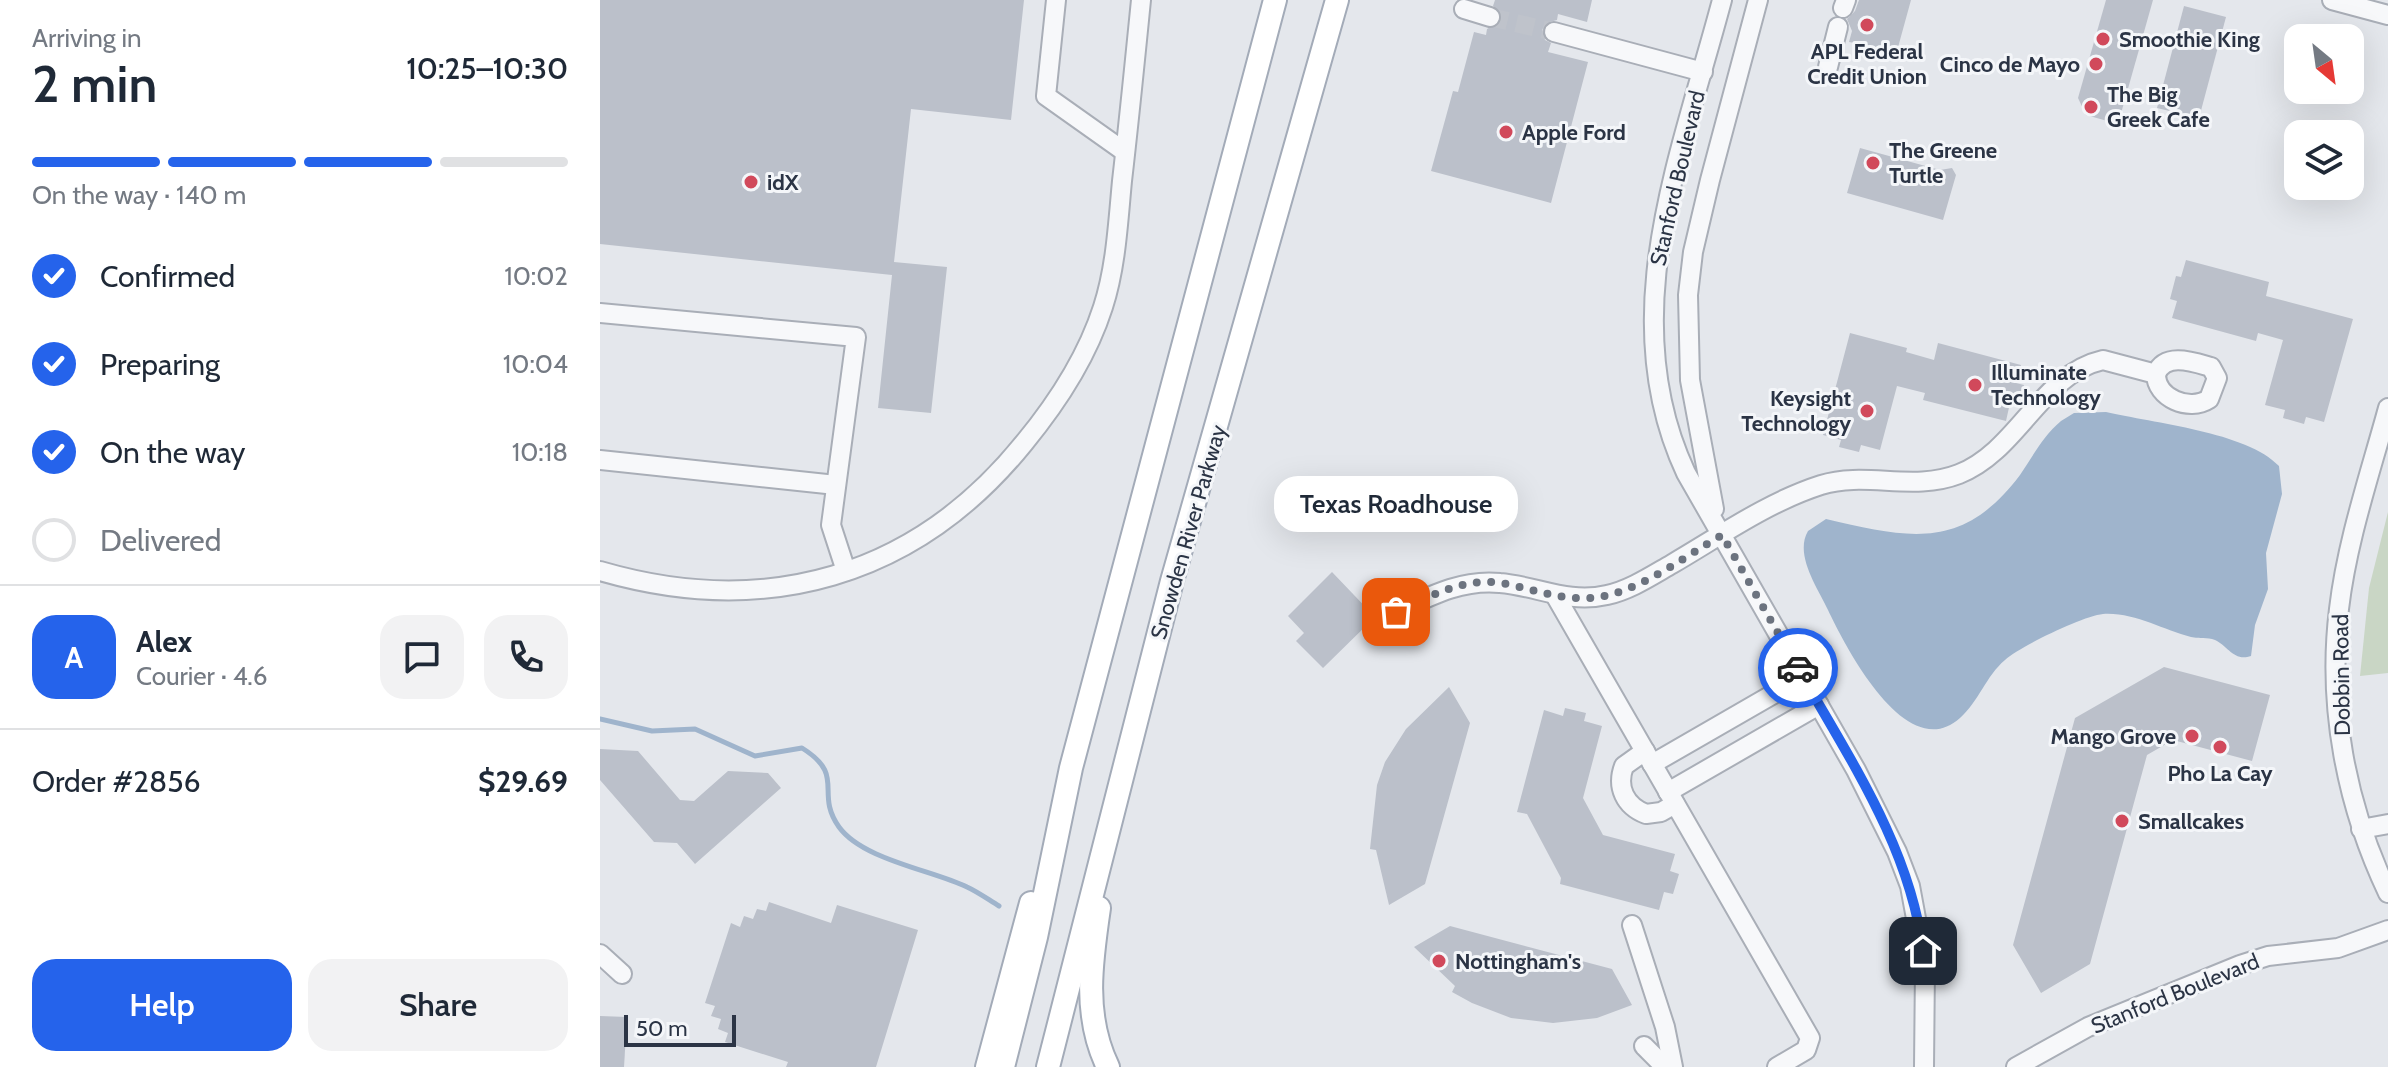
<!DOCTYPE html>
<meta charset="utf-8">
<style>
:root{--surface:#fff;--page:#f2f2f3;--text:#1f2937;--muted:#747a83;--line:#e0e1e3;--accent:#2563eb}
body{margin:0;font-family:Cabin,sans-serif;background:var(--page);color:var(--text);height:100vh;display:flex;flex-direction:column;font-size:30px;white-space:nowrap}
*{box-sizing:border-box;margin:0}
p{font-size:26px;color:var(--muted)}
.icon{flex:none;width:44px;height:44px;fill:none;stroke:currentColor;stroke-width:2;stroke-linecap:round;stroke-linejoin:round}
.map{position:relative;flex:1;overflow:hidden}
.sheet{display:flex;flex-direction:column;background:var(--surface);width:600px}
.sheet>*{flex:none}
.needle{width:52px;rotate:151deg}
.tools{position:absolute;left:1684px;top:24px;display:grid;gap:16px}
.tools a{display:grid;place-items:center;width:80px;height:80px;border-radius:16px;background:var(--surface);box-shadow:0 8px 32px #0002;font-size:40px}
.scale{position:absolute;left:24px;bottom:20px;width:112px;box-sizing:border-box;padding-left:8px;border:4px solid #2b3445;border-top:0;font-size:22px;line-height:28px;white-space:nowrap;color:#2b3445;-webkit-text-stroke:6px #f4f6f9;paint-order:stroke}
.pin{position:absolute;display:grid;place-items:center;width:68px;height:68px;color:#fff;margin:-34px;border-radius:16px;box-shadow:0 4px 12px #0006}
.courier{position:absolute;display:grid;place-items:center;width:80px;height:80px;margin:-40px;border:6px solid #2563eb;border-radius:50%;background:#fff;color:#222;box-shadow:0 2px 10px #0007}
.bubble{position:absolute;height:56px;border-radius:24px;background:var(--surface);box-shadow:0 8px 32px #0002;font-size:26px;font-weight:600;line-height:56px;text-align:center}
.headline em{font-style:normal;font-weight:600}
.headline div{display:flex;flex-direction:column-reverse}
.headline{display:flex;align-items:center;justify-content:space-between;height:136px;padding:0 32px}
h1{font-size:52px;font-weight:600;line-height:60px}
.bar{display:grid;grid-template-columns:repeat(4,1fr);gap:12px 8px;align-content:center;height:96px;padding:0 32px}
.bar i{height:10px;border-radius:6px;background:var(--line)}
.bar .active{background:var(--accent)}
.bar p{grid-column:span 4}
.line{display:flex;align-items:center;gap:20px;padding:0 32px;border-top:2px solid var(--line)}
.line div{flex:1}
.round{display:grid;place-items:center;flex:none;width:84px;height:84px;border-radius:24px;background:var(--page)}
ol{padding:0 32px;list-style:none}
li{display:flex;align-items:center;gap:24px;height:88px}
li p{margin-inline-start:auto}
li .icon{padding:8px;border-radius:50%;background:var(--accent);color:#fff;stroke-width:4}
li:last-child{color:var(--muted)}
li i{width:44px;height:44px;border:4px solid var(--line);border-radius:50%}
.primary-button{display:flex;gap:16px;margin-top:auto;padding:16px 32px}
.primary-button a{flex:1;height:92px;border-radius:24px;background:var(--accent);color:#fff;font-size:32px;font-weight:600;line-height:92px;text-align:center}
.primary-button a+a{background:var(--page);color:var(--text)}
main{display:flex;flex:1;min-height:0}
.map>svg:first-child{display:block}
.green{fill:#c9d6c5}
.water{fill:#9fb4cc}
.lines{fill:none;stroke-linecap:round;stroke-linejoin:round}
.stream{stroke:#9fb4cc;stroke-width:5}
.building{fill:#bbc0ca}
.minor-tunnel{stroke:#bfc3cb;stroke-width:18;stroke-dasharray:18 9;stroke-linecap:butt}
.minor-casing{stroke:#a9aeb7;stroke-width:22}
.major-casing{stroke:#a3abb8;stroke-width:26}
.minor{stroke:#f7f8fa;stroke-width:18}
.major{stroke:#fff;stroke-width:22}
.done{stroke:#6c737f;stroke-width:8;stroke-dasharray:0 14.4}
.route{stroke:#2563eb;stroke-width:10}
.poi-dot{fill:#d1495b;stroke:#f4f6f9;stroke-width:3}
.labels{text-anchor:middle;stroke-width:6;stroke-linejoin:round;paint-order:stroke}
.poi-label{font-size:22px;font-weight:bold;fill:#2b3445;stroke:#f4f6f9;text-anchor:start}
.street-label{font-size:22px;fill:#2b3445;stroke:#f4f6f9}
</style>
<main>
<section class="sheet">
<div class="headline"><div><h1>2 min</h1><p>Arriving in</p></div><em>10:25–10:30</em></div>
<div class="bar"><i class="active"></i><i class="active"></i><i class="active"></i><i></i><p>On the way · 140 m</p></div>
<ol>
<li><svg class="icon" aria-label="check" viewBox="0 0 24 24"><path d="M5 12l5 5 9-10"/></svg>Confirmed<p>10:02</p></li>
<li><svg class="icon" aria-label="check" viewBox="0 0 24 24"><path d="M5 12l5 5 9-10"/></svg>Preparing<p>10:04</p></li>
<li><svg class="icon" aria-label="check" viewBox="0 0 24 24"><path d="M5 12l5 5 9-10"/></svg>On the way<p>10:18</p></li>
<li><i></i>Delivered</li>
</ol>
<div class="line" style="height:144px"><b class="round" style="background:var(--accent);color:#fff">A</b><div><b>Alex</b><p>Courier · 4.6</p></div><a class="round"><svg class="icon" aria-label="chat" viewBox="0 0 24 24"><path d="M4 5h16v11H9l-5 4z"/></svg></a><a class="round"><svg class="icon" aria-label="phone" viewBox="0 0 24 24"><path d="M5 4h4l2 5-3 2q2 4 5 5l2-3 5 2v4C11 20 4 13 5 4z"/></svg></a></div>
<div class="line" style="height:104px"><div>Order #2856</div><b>$29.69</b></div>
<div class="primary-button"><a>Help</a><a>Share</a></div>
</section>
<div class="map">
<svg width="1788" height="1067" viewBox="0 0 1788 1067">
<rect width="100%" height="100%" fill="#e4e7ec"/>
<!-- green -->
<path class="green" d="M1788,512V673L1760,676L1769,588Z"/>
<!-- water -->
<path class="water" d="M1506,412C1553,423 1647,432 1679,466L1682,494L1666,553L1668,589L1655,625L1651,656C1634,662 1628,646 1615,640C1607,637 1600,639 1591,637C1563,630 1534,612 1503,614C1483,616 1421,646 1405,660C1386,676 1379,701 1360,718C1307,766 1246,648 1228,610C1218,588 1194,555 1208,531L1226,519C1309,538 1362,552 1420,475C1433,456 1443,436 1461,421L1474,413Z"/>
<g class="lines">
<!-- stream -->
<path class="stream" d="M0,719L52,731L95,729L155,756L202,748C247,776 214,792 239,827C263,860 332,870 367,887C378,892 389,900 399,906"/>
</g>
<!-- building -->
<g class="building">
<path d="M0,0H424L411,120L311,109L294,262L347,267L331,413L278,408L292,275L0,244Z"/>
<path d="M895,0H992L987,22L958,14L957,20L946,23L942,30L945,40L951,43L948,52L988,62L951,203L831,171L853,91L858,92L874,32L886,35L887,29L901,21V14L893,6Z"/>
<path d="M1259,0H1311L1297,51L1249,42L1252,31L1247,19L1255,11Z"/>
<path d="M1506,0H1553L1518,124L1486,115L1478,98Z"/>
<path d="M1584,6L1626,17L1599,118L1557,108Z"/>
<path d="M1260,148L1340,170L1352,168L1356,175L1343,220L1247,193Z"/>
<path d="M1586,260L1669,282L1666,296L1753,319L1724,422L1706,417L1704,424L1683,418L1685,410L1665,405L1683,340L1658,333L1656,341L1572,318L1577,301L1570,299L1576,276L1581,277Z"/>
<path d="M1250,333L1307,348L1306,352L1334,360L1338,343L1421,365L1416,383L1424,385L1419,405L1410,403L1406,421L1323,400L1325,393L1297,386L1280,450L1261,445L1259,452L1239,447L1241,440L1223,435Z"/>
<path d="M732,572L775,617L723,668L696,641L704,633L688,616Z"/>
<path d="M1564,667L1670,695L1652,761L1573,740L1547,755L1490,964L1441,993L1413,945L1475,718Z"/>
<path d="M849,687L870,723L825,884L789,905L776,850L770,849L777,785L785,762L806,729Z"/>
<path d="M965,708L986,713L984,721L1002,726L983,798L1003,835L1075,854L1070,871L1079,874L1073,894L1064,892L1059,910L960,884L961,878L927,814L917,812L944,710L963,716Z"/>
<path d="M0,749L38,751L80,800L94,801L128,771L168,773L181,788L95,864L77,843L54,842L0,780Z"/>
<path d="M169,902L231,923L237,905L318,930L276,1067H186L188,1062L125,1042L128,1033L118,1029L121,1019L111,1016L115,1006L105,1003L131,923L140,927L144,916L153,919L157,909L166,911Z"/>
<path d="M850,926L1012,969L1032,1005L997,1018L953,1023L911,1018L872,1003L852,992L855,986L814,947Z"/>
<path d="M0,1016L27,1017L24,1067H0Z"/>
</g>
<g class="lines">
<!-- minor-tunnel -->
<path class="minor-tunnel" d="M890,17L954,32"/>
<defs>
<g id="minor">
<path d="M456,0L446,96L525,152"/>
<path d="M1122,0C1081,155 1013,318 1086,473L1256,770L1297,852L1310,886L1325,967L1324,1067"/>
<path d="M1732,0L1788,15"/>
<path d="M1243,8L1246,0"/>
<path d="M864,9L890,17"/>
<path d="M954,32L1103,72"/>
<path d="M1228,67L1238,27"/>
<path d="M0,313L256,337L231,525L246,571"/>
<path d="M1788,408C1770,474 1747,541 1739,609C1727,706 1746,805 1788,893"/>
<path d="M0,460L236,485"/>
<path d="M1114,509L1090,380L1088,295L1093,252L1110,180L1158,0"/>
<path d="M0,571C165,619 315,578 424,443C457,403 487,357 503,307C516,267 518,223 522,181C529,121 535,60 541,0"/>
<path d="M955,595L1210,1038L1206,1050L1177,1067"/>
<path d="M796,612C830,596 862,579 900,583C937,586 968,604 1007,595C1030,590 1051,576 1072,564C1120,536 1168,502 1221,485C1266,471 1313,492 1359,474C1418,451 1441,374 1503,360L1556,374C1556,398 1589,412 1609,399L1617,378L1611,367C1593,362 1565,352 1556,374"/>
<path d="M1045,751L1024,766C1016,787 1025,806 1046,814L1061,812L1075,804"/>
<path d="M1052,764L1203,677"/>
<path d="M1068,792L1219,705"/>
<path d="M1761,829L1788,824"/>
<path d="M1032,925L1065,1027L1073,1067"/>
<path d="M0,954L22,974"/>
<path d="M1044,1046L1065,1067"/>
<path d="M1416,1067L1488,1027L1640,965L1668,956L1738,948L1788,930"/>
</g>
<g id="major">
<path d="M499,908C491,962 483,1016 508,1067"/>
<path d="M387,1067L431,903"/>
<path d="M403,1067L436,937L471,768L675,0"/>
<path d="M448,1067L572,581L737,0"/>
</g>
</defs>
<!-- minor casing -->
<use href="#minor" class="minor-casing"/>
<!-- major casing -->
<use href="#major" class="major-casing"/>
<!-- minor -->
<use href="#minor" class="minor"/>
<!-- major -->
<use href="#major" class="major"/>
</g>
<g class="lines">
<!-- done -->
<path class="done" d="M796,612C831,596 867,575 907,584C935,590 961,600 991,598C1037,594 1082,558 1122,535L1198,668"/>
<!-- route -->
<path class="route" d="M1198,668C1248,757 1310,846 1323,951"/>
</g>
<!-- markers -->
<g class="poi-dot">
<circle cx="1267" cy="25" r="8"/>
<circle cx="1503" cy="39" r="8"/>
<circle cx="1496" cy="64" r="8"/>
<circle cx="1491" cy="107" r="8"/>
<circle cx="906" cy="132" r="8"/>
<circle cx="1273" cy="163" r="8"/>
<circle cx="151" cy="182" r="8"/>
<circle cx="1375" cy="385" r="8"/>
<circle cx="1267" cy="411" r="8"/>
<circle cx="1592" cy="736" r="8"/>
<circle cx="1620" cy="747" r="8"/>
<circle cx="1522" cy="821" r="8"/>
<circle cx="839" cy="961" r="8"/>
</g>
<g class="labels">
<!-- poi labels -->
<g class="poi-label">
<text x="1519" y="47">Smoothie King</text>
<text x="1267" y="59" text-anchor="middle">APL Federal<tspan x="1267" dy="25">Credit Union</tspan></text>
<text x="1480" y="72" text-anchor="end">Cinco de Mayo</text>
<text x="1507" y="102">The Big<tspan x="1507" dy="25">Greek Cafe</tspan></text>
<text x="922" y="140">Apple Ford</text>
<text x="1289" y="158">The Greene<tspan x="1289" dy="25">Turtle</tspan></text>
<text x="167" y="190">idX</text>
<text x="1391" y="380">Illuminate<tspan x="1391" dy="25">Technology</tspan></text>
<text x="1251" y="406" text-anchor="end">Keysight<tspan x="1251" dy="25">Technology</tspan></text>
<text x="1576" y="744" text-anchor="end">Mango Grove</text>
<text x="1620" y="781" text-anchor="middle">Pho La Cay</text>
<text x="1538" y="829">Smallcakes</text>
<text x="855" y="969">Nottingham's</text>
</g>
<!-- street labels -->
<g class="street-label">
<text transform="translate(1077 178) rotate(-77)" y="8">Stanford Boulevard</text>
<text transform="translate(588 532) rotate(-74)" y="8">Snowden River Parkway</text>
<text transform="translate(1741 675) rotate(-91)" y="8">Dobbin Road</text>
<text transform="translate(1575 993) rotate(-22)" y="8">Stanford Boulevard</text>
</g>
</g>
</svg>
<div class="tools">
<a><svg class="needle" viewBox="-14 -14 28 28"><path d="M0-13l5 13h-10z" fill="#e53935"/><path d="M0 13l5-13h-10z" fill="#747a83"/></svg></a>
<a><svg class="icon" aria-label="layers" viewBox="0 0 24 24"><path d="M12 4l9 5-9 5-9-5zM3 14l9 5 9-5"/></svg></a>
</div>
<div class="scale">50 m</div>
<div class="pin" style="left:796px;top:612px;background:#ea580c"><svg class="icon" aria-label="bag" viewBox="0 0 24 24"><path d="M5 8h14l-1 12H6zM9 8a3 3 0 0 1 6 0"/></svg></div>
<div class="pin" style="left:1323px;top:951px;background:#1f2937"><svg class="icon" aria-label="home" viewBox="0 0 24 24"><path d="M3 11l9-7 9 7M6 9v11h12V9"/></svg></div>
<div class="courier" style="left:1198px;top:668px"><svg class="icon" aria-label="car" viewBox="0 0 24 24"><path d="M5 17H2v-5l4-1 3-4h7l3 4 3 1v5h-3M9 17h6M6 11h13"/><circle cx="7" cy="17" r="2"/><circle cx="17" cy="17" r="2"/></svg></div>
<div class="bubble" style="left:674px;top:476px;width:244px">Texas Roadhouse</div>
</div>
</main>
